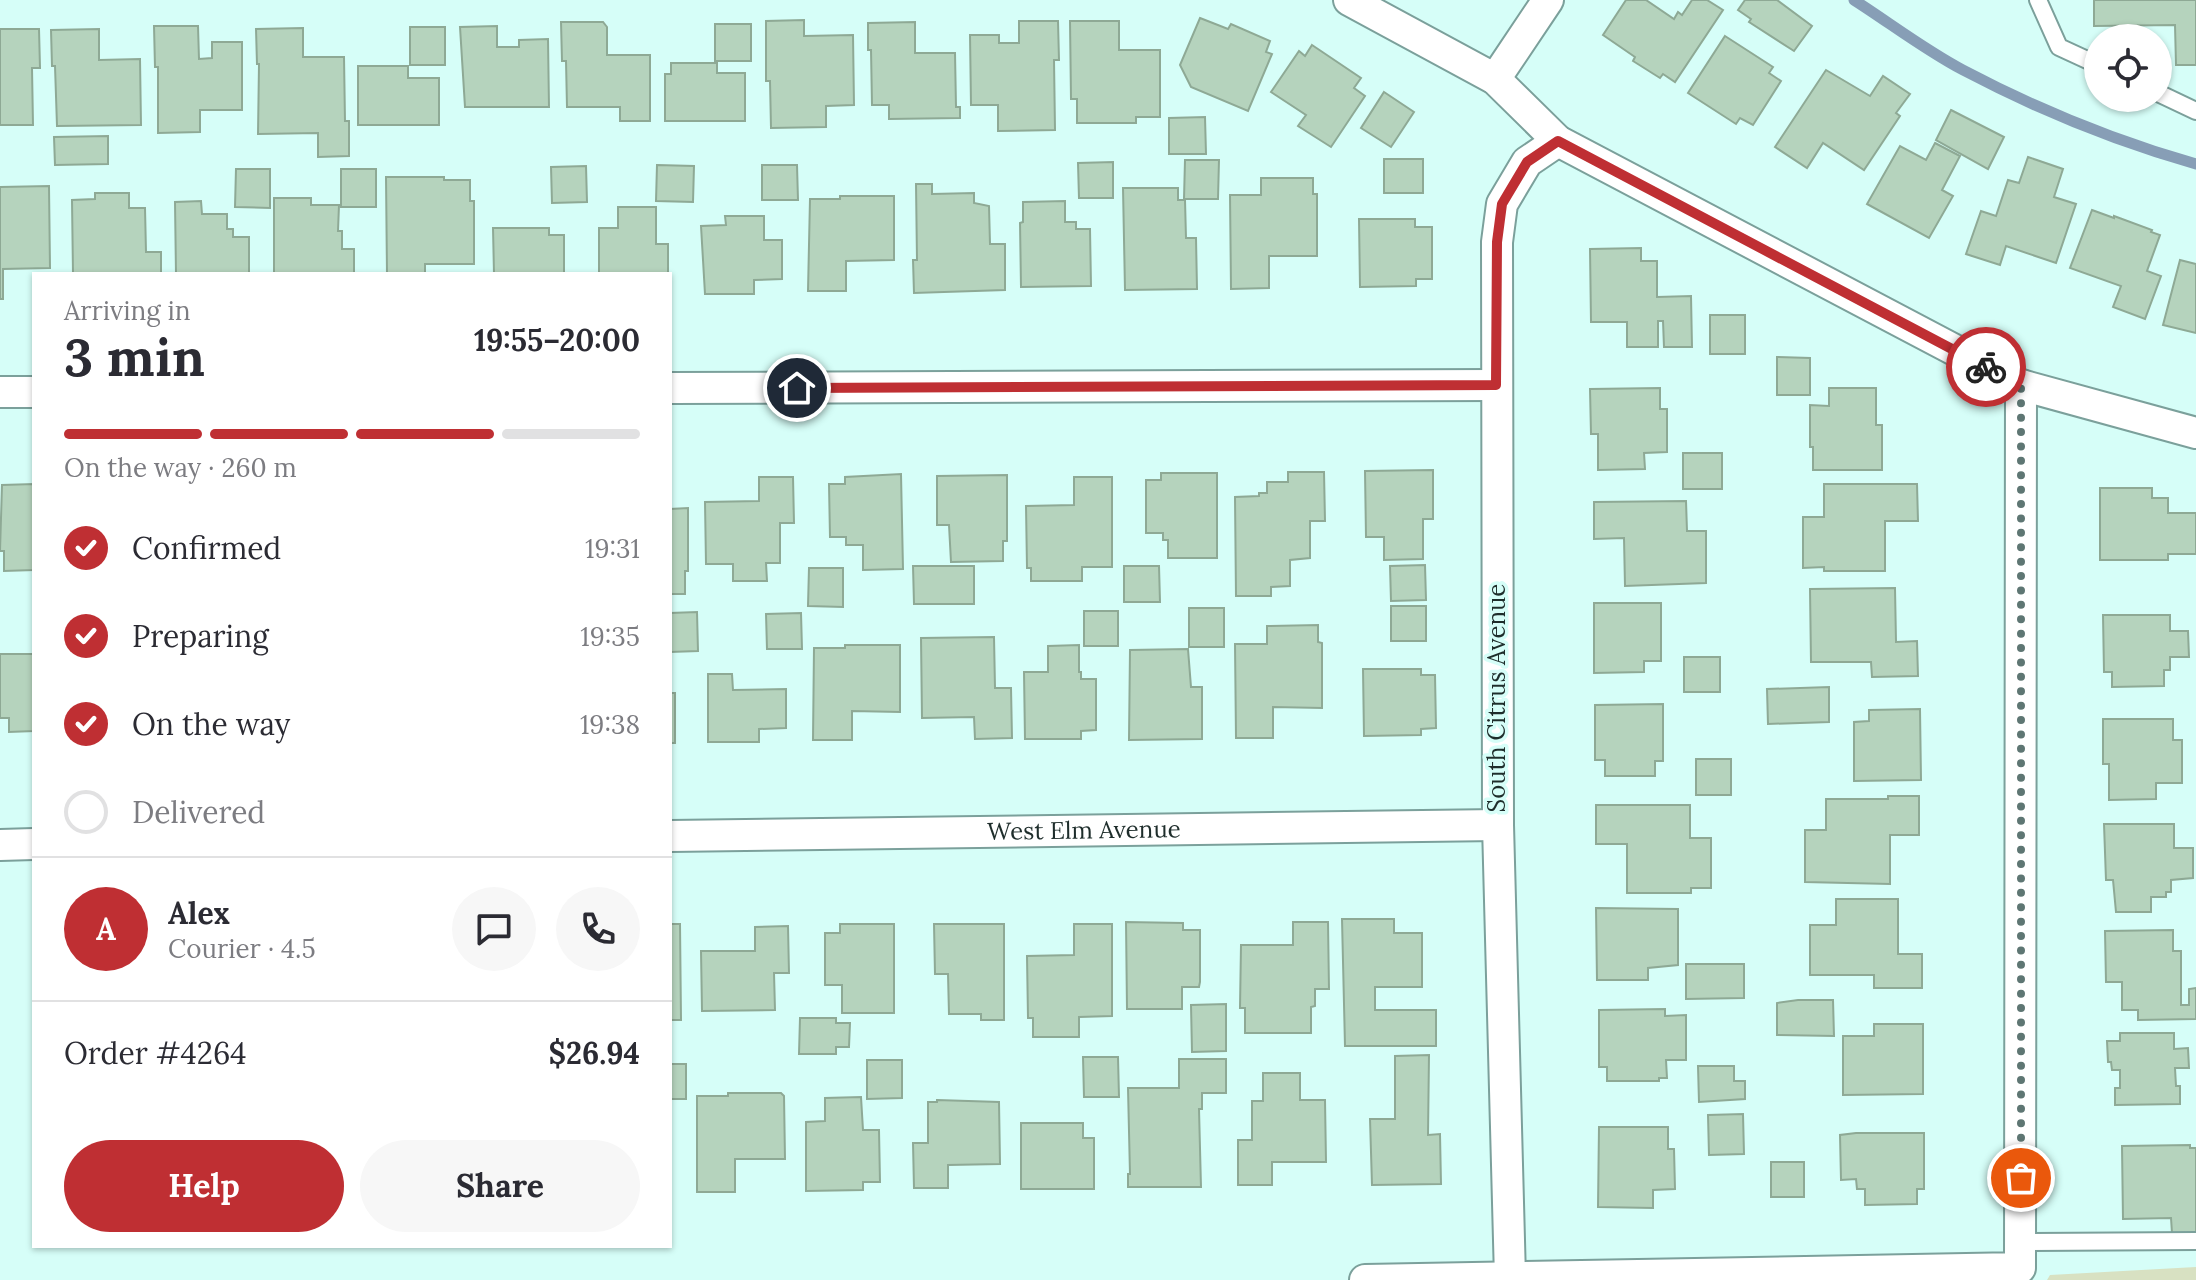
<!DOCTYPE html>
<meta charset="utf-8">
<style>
:root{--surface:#fff;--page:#f7f7f7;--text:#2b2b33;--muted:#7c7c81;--line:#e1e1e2;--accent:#bf2f33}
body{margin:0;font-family:Lora,serif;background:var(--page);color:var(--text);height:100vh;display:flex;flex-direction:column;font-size:30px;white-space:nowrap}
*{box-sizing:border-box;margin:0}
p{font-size:26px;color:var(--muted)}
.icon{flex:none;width:44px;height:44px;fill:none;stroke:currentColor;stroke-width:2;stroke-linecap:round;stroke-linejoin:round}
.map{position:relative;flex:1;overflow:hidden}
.details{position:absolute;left:32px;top:272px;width:640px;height:976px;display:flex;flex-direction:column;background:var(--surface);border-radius:0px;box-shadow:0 2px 6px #0004}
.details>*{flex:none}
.buttons{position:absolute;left:2084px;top:24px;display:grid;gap:16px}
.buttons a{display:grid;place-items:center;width:88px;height:88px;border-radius:50%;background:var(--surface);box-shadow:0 2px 6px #0004;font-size:40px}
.pin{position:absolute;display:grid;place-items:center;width:68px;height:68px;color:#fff;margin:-34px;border:4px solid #fff;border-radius:50%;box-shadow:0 2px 8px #0007}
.courier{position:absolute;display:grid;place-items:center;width:80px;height:80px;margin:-40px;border:6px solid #bf2f33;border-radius:50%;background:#fff;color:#222;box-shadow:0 2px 10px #0007}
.overview em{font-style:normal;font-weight:700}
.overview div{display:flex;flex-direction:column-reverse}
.overview{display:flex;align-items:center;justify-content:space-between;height:136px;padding:0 32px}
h1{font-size:52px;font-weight:700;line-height:60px}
.bar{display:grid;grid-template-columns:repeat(4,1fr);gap:12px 8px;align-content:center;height:96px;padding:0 32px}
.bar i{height:10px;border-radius:6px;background:var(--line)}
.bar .active{background:var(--accent)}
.bar p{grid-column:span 4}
.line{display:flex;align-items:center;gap:20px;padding:0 32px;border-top:2px solid var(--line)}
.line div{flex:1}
.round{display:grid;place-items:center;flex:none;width:84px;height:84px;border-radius:42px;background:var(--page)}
ol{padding:0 32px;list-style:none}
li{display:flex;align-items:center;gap:24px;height:88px}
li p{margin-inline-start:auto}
li .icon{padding:8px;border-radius:50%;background:var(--accent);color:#fff;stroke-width:4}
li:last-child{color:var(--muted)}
li i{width:44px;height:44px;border:4px solid var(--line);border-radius:50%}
.button{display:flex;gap:16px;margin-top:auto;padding:16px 32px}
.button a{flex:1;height:92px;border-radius:48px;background:var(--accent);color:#fff;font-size:32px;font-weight:700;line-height:92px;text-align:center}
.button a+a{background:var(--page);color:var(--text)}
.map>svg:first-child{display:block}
.green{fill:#d8e1c2}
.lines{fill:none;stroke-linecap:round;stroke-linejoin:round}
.stream{stroke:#879eb6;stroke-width:11}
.building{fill:#b5d3bd;stroke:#8ea995;stroke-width:2}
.service-casing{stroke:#7ba09b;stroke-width:20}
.minor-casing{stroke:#7ba09b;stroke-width:34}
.service{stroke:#fff;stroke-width:16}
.minor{stroke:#fff;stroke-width:30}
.done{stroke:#5e7673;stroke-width:8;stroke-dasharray:0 14.4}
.route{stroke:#bf2f33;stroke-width:10}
.labels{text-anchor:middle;stroke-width:7;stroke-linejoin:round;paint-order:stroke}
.street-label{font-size:24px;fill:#1e2d2b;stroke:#d6fef8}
</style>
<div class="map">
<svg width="2196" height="1280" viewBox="0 0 2196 1280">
<rect width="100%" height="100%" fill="#d6fef8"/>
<!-- green -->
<path class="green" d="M2196,1267V1280H2047L2050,1275Z"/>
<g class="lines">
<!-- stream -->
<path class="stream" d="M1854,0C1890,23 1925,50 1963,70C2037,109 2115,141 2196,164"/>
</g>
<!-- building -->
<g class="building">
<path d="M1626,0H1646L1674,19L1678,12L1682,15L1692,0H1707L1723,10L1675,82L1663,74L1660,78L1633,61L1635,57L1603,35Z"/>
<path d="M1745,0H1777L1812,26L1794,51L1749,22L1751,19L1738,10Z"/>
<path d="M2094,0H2196V65H2176L2175,25L2094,26Z"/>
<path d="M1200,18L1228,29L1231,24L1270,41L1266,52L1272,54L1248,111L1191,87L1180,65Z"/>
<path d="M804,20V36L853,35L854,105L826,106V127L771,128L770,81H766V21Z"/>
<path d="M1019,21H1058L1059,60H1054L1055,130L998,131V105H971L970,35H999V43H1019Z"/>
<path d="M1070,21H1119V50H1160V117H1136V123H1077V99H1071Z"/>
<path d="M561,22H603L607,27V55H650V121H620V107H567L566,61H562Z"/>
<path d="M915,22V53H955L956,107H960V118L889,119V105H872L871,50H868V23Z"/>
<rect x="715" y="24" width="36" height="37"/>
<path d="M154,26H198L199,59L212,58V42H242V110H200V132L158,133V67H155Z"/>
<path d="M497,26V47H519V40L548,39L549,107H465L460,27Z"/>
<rect x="410" y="27" width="35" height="38"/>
<path d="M303,28V57H344L345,121H349V156L318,157V133L258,134L259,64H257L256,29Z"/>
<path d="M0,29H39L40,68H32L33,125H0Z"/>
<path d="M99,29V60L140,59L141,125L57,126L55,66H52L51,30Z"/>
<path d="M1725,36L1773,67L1769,73L1781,81L1753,125L1740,118L1736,124L1688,93Z"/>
<path d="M1312,45L1361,78L1354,88L1365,96L1331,147L1298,126L1306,115L1271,92L1299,51L1305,56Z"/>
<path d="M671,63H717V73H745V121H665V74H671Z"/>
<path d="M358,66H408V78H439V125H358Z"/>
<path d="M1826,70L1870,96L1883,76L1910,94L1896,113L1900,116L1864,170L1823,143L1807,168L1775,147Z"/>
<path d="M1384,92L1414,112L1391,147L1361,128Z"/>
<path d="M1951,110L2004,137L1988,169L1936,140Z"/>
<path d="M1205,117L1206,154H1169V118Z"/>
<path d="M108,136V164L55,165L54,137Z"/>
<path d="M1935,143L1960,156L1942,190L1953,196L1929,238L1867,204L1900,146L1926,160Z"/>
<path d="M2028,157L2063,169L2054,197L2076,204L2056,263L2006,246L2000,265L1966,254L1981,211L1996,216L2008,180L2019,183Z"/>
<rect x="1384" y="159" width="39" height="34"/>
<path d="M1185,160H1219L1218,199H1184Z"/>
<path d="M1113,162V198H1079L1078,163Z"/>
<path d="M657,165L694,166L693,202L656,201Z"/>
<path d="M762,165H797L798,200H762Z"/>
<path d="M586,166L587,202L552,203L551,167Z"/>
<path d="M236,169H270V208L235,207Z"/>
<rect x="341" y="169" width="35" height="38"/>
<path d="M386,177H444V180H470V201H474V264H425V274H387Z"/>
<path d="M1261,178H1313V194H1317V256H1269V288L1231,289L1230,195H1261Z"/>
<path d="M916,184H932V194L974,193V203L989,206L990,244H1005V290L914,293L913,260H917Z"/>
<path d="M49,186L50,268L3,269V299H0V187Z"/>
<path d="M1123,188H1178V200H1185L1186,238H1196L1197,289L1125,290Z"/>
<path d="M95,193H129V208H145L146,252H161V274H73L72,200L95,199Z"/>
<path d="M840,196H894V260L846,261V291H808L810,199H840Z"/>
<path d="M274,198H311V205H339L338,231H342V249H354V274H274Z"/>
<path d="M201,201L202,214H227V229H233V237H249V274H176L175,202Z"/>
<path d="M1065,201V222H1076V229H1090L1091,286L1021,287L1020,223L1023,222V202Z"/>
<path d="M618,207H656V244H668V274H599V228H618Z"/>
<path d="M2092,210L2114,218V216L2152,230L2151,232L2160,235L2147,271L2161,276L2145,319L2113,307L2121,286L2070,268Z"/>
<path d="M725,216H764V240H782V279L754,280V294H705L701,226L726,225Z"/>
<path d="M1359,219H1415V227H1432V279H1416V286L1360,287Z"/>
<path d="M493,228H549V235H564V274H494Z"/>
<path d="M1641,248V261H1657V297L1691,296L1692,347H1664L1663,321H1658V347H1627V322H1591L1590,249Z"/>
<path d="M2180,260L2196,264V333L2163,325Z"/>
<rect x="1710" y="315" width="35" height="39"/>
<path d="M1777,357L1810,358V395H1777Z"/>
<path d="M1660,388V409H1667V452L1644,453L1645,469L1598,470V434H1591L1590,389Z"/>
<path d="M1829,388H1876V425H1882V470H1813V447H1810V405L1829,406Z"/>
<rect x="1683" y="453" width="39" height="36"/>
<path d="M1433,470V519H1423V559L1384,560V537H1366L1365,471Z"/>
<path d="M1288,472H1324L1325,521H1310V558L1290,560V586L1271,587V596H1236L1235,497L1259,496V493H1267V482H1288Z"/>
<path d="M1161,473H1217V558H1168V540H1163V533H1146V480H1161Z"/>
<path d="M901,474L903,569L863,570V545H846V537H830L829,484H845V477Z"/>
<path d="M1007,475V541H1003V561L951,562L949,525H937V476Z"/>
<path d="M759,477H793L794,523H780V563H766L767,581H733V564H706L705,502L759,501Z"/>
<path d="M1074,477H1112V567H1082V581H1031V568H1027L1026,506L1074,505Z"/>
<path d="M34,484V570L4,571V551H0L2,485Z"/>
<path d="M1824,484H1917L1918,521H1885V571H1824V567L1803,568V517H1824Z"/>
<path d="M2100,488H2152V498H2168V513H2196V554H2168V560H2100Z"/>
<path d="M1686,501L1687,531H1706V583L1625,586L1624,538L1594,539V502Z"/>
<path d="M688,508V571H685V594H670V509Z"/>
<path d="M1425,565L1426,600L1391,601L1390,566Z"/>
<path d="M913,566H974V604H914Z"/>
<path d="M1124,566H1159L1160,602H1124Z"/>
<path d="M809,568H843V607L808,606Z"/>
<path d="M1895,588L1896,642L1917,641L1918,676L1872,677L1871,662H1811L1810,589Z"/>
<path d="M1594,603H1661V661H1644V672L1594,673Z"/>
<rect x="1391" y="606" width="35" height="35"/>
<rect x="1189" y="608" width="35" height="39"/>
<rect x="1084" y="611" width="34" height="35"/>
<path d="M697,612L698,651L670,652V613Z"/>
<path d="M801,613L802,649H767L766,614Z"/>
<path d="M2103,615H2170V631H2188L2189,657H2170V670H2164V686L2112,687V672H2104Z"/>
<path d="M1318,625V642L1322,643V708L1273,707V738H1236L1235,644H1267V626Z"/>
<path d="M994,637L995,688H1011L1012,738L975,739L974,717L922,718L921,638Z"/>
<path d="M845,645H900V712L852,711V740H813L814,648H845Z"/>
<path d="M1079,645V672H1081V679H1096V730L1081,731V739H1025L1024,672H1048V646Z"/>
<path d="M1188,649L1191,687H1202V739L1129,740L1130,650Z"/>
<path d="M0,654H34V731L9,732V718H0Z"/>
<rect x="1684" y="657" width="36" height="35"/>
<path d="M1363,669H1421V675H1435L1436,728L1421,729V735L1364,736Z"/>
<path d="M708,674H732L733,690L786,689V728L759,729V742H708Z"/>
<path d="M1829,687V722L1768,724L1767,689Z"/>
<rect x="670" y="693" width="5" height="50"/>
<path d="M1663,704V761H1655V776H1605V760H1595V705Z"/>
<path d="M1920,709L1921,780L1854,781V722L1869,721V710Z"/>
<path d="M2103,719H2173V740H2182V783H2156V799L2109,800V764H2103Z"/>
<rect x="1696" y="759" width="35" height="36"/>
<path d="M1888,796H1919V835H1890V884L1805,882V830H1826V799H1888Z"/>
<path d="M1596,805H1690V838H1711V888H1691V893H1627V844H1596Z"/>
<path d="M2104,824H2174V848H2193V878L2171,880V892H2166V897H2151V912H2116L2113,880H2106Z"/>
<path d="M1836,899H1898V954H1922V988H1874V975H1810V925H1836Z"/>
<path d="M1596,908L1678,909V965L1648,968V980H1597Z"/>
<path d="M1342,919H1394V933H1422V987H1375V1010H1436V1046H1345Z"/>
<path d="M1126,922L1183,923V930H1200V982L1199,987H1182V1009H1127Z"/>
<path d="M1293,922H1328L1329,989H1315V1006L1311,1007V1033H1245V1008H1240L1241,945H1293Z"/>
<path d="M670,924H680L681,1020H670Z"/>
<path d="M840,924H894V1013H842V985H825V933H840Z"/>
<path d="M934,924H1004V1020H981V1014H949L948,974H935Z"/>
<path d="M1074,924H1112V1016L1079,1017V1037H1033V1018H1028L1027,956L1074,955Z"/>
<path d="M788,926L789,973H774L775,1010L702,1011L701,951H755V927Z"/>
<path d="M2173,930V951H2181V1005H2189V989L2196,988V1019L2138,1020V1010H2122V982H2106L2105,931Z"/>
<path d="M1686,964H1744V998L1686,999Z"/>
<path d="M1798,1000H1833L1834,1036L1777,1035V1003Z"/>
<path d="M1226,1004V1051L1192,1052L1191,1005Z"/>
<path d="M1665,1009V1016L1686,1015V1060H1666L1667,1078H1659V1081H1607V1067H1599V1010Z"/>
<path d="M800,1018H836V1023H850L849,1047H836V1054H799Z"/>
<path d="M1874,1024H1923V1094L1843,1095V1036H1874Z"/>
<path d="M2120,1033H2174V1049L2188,1048L2189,1068H2175L2176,1086H2180V1104L2115,1105V1088H2120V1070H2112L2111,1062H2108L2107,1041H2120Z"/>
<path d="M1429,1055L1428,1135L1440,1134L1441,1184L1372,1185L1370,1119H1395V1056Z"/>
<path d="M1083,1057H1118L1119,1097H1084Z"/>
<path d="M1179,1059H1226V1093H1202V1109H1199L1201,1187H1128V1174H1130L1128,1088H1179Z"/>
<path d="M867,1060H902V1098L867,1099Z"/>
<rect x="670" y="1064" width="16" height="35"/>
<path d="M1698,1066H1734V1081H1745V1099L1699,1102Z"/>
<path d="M1263,1073H1300V1100H1325L1326,1162H1272V1185H1238V1140H1252V1101H1263Z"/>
<path d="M728,1093H781L784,1096L785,1159H735V1192H697V1096H728Z"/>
<path d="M861,1097L863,1130H879L880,1182H863V1190L806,1191V1122L825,1121V1098Z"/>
<path d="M937,1100L999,1102L1000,1164L948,1165V1188H914L913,1143H928V1102H937Z"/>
<path d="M1743,1114L1744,1154L1709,1155L1708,1115Z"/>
<path d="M1021,1123H1083V1138H1094V1189H1021Z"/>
<path d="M1599,1127H1668V1149H1674L1675,1189L1653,1190V1208L1598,1207Z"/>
<path d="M1856,1133H1924V1189H1917V1204L1865,1205V1189H1857L1856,1179L1841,1180L1840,1135Z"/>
<path d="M2190,1145V1148H2196V1233H2172L2171,1218L2123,1219L2122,1146Z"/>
<rect x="1771" y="1162" width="33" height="35"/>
</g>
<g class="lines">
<defs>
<g id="service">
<path d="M2038,0L2059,47L2098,65"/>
<path d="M2158,93L2196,111"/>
<path d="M2021,1242L2196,1241"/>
</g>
<g id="minor">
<path d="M1349,0L1495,79L1558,141L2021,385L2196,433"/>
<path d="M1495,79L1548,0"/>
<path d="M670,388L1496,385"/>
<path d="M0,392H34"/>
<path id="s1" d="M670,836L1498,825"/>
<path d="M0,845L34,844"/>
<path d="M1510,1278L1498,825L1497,242L1502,204L1527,162L1558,141"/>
<path d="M1365,1280L2020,1268L2021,385"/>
</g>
</defs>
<!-- service casing -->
<use href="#service" class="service-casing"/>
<!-- minor casing -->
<use href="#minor" class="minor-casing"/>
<!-- service -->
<use href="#service" class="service"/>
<!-- minor -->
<use href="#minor" class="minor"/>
</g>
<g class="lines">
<!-- done -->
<path class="done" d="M1986,367L2021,385V1178"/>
<!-- route -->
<path class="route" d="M797,388L1496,385L1497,242L1502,204L1527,162L1558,141L1986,367"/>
</g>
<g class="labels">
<!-- street labels -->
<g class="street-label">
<text transform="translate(1497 698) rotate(-90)" y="8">South Citrus Avenue</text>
<text dy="8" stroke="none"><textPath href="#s1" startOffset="414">West Elm Avenue</textPath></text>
</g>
</g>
</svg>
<div class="buttons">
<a><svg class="icon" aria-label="locate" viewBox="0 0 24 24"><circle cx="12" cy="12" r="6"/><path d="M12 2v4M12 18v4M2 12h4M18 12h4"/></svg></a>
</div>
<div class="pin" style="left:2021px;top:1178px;background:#ea580c"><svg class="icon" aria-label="bag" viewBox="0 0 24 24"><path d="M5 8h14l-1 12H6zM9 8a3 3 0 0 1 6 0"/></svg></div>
<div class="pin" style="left:797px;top:388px;background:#1f2937"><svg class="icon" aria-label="home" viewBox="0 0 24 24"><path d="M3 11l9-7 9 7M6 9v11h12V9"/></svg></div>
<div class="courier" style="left:1986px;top:367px"><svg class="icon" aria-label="bike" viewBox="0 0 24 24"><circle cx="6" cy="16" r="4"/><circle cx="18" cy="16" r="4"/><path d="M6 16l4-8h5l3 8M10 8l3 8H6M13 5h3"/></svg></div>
<section class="details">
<div class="overview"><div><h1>3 min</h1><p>Arriving in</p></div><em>19:55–20:00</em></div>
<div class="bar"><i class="active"></i><i class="active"></i><i class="active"></i><i></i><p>On the way · 260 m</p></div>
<ol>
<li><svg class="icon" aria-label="check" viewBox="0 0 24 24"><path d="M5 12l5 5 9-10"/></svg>Confirmed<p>19:31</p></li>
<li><svg class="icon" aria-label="check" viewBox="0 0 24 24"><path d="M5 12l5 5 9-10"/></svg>Preparing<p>19:35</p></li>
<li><svg class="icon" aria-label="check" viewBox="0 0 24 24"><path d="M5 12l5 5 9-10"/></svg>On the way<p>19:38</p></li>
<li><i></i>Delivered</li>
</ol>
<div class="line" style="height:144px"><b class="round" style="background:var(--accent);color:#fff">A</b><div><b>Alex</b><p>Courier · 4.5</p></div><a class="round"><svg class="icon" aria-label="chat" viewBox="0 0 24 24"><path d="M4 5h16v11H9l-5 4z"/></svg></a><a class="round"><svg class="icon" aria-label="phone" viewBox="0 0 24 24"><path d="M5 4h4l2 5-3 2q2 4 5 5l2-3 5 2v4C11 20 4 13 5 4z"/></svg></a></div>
<div class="line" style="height:104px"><div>Order #4264</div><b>$26.94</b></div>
<div class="button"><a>Help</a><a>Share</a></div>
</section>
</div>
